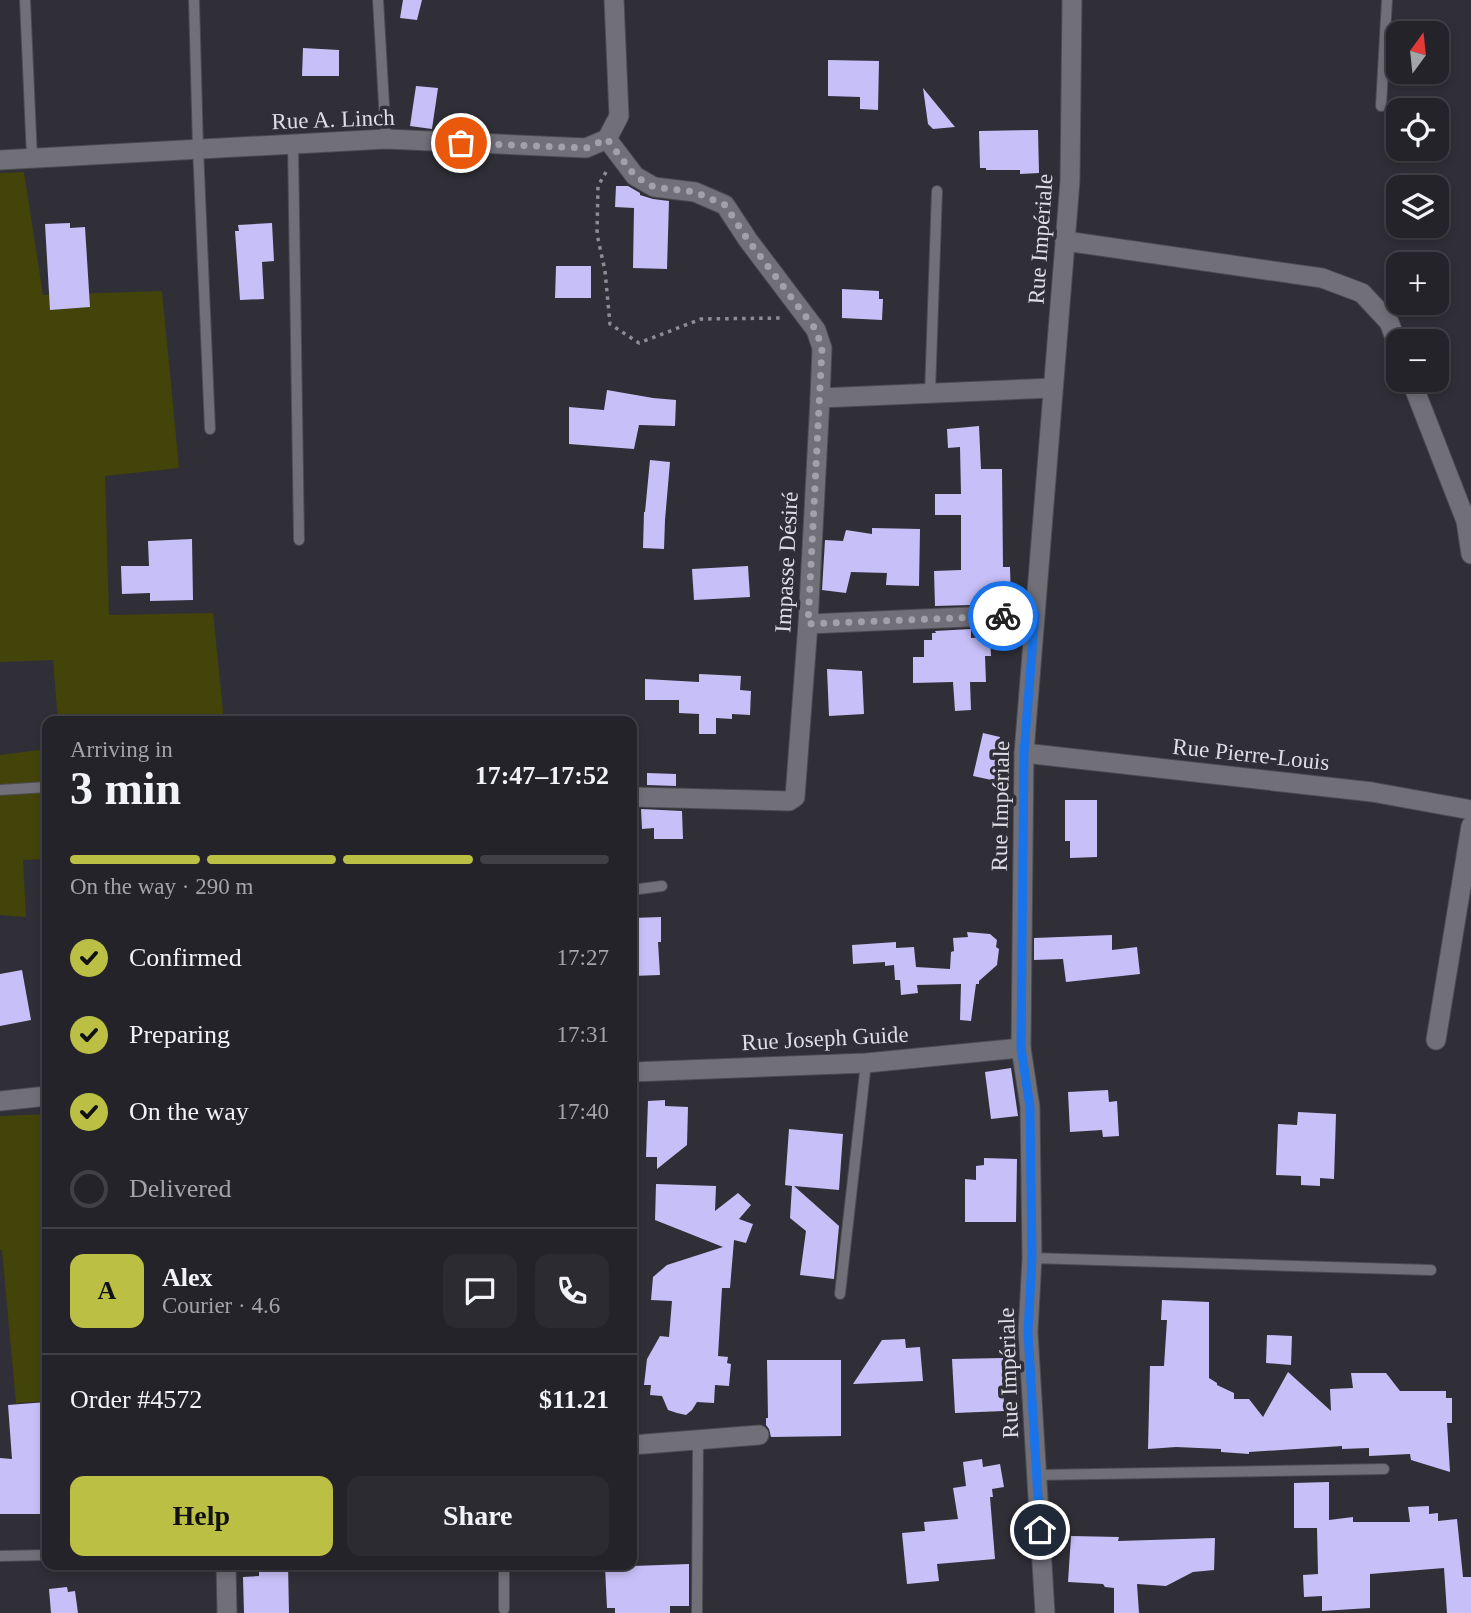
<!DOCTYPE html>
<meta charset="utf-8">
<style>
:root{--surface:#242329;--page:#2c2b31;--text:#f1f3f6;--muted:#a3a4a8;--line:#414046;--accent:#bbc044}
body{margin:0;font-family:Georgia,serif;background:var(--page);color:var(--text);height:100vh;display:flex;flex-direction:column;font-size:26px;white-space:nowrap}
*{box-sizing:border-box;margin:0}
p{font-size:23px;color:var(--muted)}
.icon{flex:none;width:38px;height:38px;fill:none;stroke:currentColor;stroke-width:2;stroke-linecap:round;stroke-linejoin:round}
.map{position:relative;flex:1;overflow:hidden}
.drawer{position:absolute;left:42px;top:716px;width:595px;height:854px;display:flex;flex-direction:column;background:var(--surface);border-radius:14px;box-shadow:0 4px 10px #0003,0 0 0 2px var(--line)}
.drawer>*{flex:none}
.needle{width:46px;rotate:15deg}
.controls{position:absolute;left:1386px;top:21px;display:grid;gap:14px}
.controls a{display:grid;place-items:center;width:63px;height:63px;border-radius:14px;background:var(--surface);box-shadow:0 4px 10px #0003,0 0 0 2px var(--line);font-size:35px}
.pin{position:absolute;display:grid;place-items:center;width:60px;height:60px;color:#fff;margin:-30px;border:4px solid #fff;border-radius:50%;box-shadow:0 2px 7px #0007}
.courier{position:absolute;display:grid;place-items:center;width:70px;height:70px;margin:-35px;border:5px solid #1a73e8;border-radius:50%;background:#fff;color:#222;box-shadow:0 2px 9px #0007}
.head em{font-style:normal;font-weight:700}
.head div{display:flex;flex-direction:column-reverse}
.head{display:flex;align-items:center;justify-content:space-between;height:119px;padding:0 28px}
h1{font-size:46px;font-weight:700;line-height:52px}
.bar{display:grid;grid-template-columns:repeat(4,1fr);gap:10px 7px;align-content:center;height:84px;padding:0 28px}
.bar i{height:9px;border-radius:5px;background:var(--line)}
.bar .selected{background:var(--accent)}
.bar p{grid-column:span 4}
.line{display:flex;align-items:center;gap:18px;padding:0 28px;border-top:2px solid var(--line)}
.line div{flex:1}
.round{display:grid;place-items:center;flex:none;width:74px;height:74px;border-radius:14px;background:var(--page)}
ol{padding:0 28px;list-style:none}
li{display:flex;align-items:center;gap:21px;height:77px}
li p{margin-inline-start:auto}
li .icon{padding:7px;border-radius:50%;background:var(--accent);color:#111;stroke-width:4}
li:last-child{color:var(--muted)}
li i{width:38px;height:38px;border:4px solid var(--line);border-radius:50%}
.button{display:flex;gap:14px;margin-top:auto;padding:14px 28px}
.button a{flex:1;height:80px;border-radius:14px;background:var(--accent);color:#111;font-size:28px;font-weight:700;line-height:80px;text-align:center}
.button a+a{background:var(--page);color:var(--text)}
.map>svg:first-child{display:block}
.green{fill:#434409}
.building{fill:#c7bff7}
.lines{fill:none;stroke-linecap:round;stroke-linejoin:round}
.service-casing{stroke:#4b4b51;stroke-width:12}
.minor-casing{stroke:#4b4b51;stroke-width:21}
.path{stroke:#8e8d93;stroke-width:3.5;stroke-dasharray:3.5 5;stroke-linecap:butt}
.service{stroke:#717079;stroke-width:10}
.minor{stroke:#717079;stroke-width:19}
.done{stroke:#a1a1a7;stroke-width:7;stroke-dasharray:0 12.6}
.route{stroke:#1a73e8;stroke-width:9}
.labels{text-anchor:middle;stroke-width:7;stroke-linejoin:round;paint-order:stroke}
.street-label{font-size:23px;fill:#dedee3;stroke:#302f37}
</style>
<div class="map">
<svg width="1471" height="1613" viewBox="0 0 1471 1613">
<rect width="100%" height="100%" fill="#302f37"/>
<!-- green -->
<g class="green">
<path d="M24,172L43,295L162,291L179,468L105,476L109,615L213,613L224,721H58L53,660L0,662V173Z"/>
<path d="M47,749V859L23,860L26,917L0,915V755Z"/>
<path d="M47,1114V1401L16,1403L2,1250H0V1116Z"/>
</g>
<!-- building -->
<g class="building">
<path d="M403,0H422L417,20L400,18Z"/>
<path d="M303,48L339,50V76H302Z"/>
<path d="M828,60L879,61L878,110L860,109V97L828,96Z"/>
<path d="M416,86L438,88L432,129L410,126Z"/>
<path d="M923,88L955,127L933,129L928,124Z"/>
<path d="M1038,130L1039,173L1020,174V170H986V168H980L979,131Z"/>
<path d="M616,186H628L640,193V195L653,199L669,201L667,269L633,268L634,208L615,207Z"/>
<path d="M70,223V228L85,227L90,307L50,310L45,224Z"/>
<path d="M272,223L274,261L262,262L264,299L240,300L235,231H239L238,225Z"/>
<path d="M556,266H591V298H555Z"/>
<path d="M842,289L879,291V299H883L882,320L842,318Z"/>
<path d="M607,390L653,398L676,400L675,426L639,425L634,449L569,444V407L604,410Z"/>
<path d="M979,426L981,469H1002L1003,567H1010L1011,601L971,602V605L935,606L934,571L961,570V515H935V494H961L960,447L948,448L947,429Z"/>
<path d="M650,460L670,462L665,520L664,549L643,548L644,512H645Z"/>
<path d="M872,528L920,529L919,586L886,585L887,573L851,572L846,593L822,590L825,540L843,541L846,530L872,534Z"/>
<path d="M192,539L193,600L150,601V593L122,594L121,566H149L148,541Z"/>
<path d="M748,566L750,597L694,600L692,569Z"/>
<path d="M971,629V638L990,637L991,656H985L986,682H970L971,710L955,711L953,682L913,683V657H924V640H932V633H936L935,631Z"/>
<path d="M827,669L862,671L864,714L829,716Z"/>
<path d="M699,674L741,676L740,690L751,691L750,715L732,714V719L716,718V734H699V714L679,713V700H645V679L699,682Z"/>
<path d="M983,733L1000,737L998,749L1004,750L996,781L973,776Z"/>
<path d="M647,773L676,774V786L647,785Z"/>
<path d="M1065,800H1097V857L1070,858V841H1065Z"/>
<path d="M641,809L682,811L683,839H654V828L642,829Z"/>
<path d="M661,917V942H658L660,975L632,976V918Z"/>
<path d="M967,932L990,934L997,940L996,947L999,949L997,965L979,981V984H976L971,1021L960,1020L961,984L917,985L918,993L901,995L900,980H895L894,965L885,966V962L853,964L852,945L896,942V948L914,947L916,967L950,969L951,952L954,951L953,938L968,937Z"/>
<path d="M1112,935V950L1137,947L1140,974L1066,982L1063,959L1034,960V938Z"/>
<path d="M22,970L31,1020L0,1026V974Z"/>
<path d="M1011,1068L1018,1116L991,1119L985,1072Z"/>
<path d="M1108,1090L1109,1102L1117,1101L1119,1136L1103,1137L1102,1130L1070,1132L1068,1092Z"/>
<path d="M665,1100V1106L688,1107L687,1145L657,1169V1157H646L648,1101Z"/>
<path d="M1298,1112L1336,1114L1334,1179L1320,1178V1186L1301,1185V1176L1276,1175L1278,1124L1297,1125Z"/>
<path d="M789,1129L843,1134L839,1190L794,1186L839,1226L834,1279L800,1275L806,1231L790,1218L792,1186L785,1185Z"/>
<path d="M984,1158L1017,1159L1016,1222H965V1179L976,1180V1166L984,1165Z"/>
<path d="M656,1184L716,1186L715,1211L738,1193L751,1205L739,1219L753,1224L746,1243L734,1240L730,1288H722L718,1356L728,1357L727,1363L731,1364L729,1386L715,1385L714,1403L697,1402L692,1410L686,1415L677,1413L668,1410L662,1396L650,1395L651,1385H644L647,1359L660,1336L669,1337L672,1301L651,1300L653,1277L667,1265L723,1247L655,1220Z"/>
<path d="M1162,1300L1209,1302V1378L1217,1383V1385L1234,1393V1399H1249L1263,1417L1288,1372L1331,1411L1330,1389L1353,1388L1351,1373H1386L1400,1391H1446V1398H1452V1423H1447L1450,1472L1411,1460L1410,1454L1369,1456V1448L1342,1449V1446L1249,1452V1454L1221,1452V1449L1176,1447L1148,1449L1150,1366H1164L1167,1320H1161Z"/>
<path d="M1267,1335L1292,1336L1291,1365L1266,1363Z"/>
<path d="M905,1339L906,1348L920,1347L923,1381L853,1384L882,1340Z"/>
<path d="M1003,1358L1004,1411L955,1413L952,1359Z"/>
<path d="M767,1360H841V1436L771,1437L769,1429L766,1425V1418H768Z"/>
<path d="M47,1402V1514H0V1458L12,1459L8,1405Z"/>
<path d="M982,1459L983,1467L1000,1464L1004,1487L992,1489L993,1497H990L995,1559L937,1564L939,1581L907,1584L902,1533L925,1531L924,1522L958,1519L953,1488L966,1486L963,1462Z"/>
<path d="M1329,1482V1520L1353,1517V1522H1410L1408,1507L1429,1506V1514L1438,1513V1521L1457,1519L1463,1577H1471V1613H1447L1444,1568L1370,1574V1608L1322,1611V1596L1304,1597L1303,1575L1318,1574L1317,1528H1294V1483Z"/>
<path d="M1071,1536L1119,1537L1118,1541L1215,1538L1214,1570L1193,1572L1166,1586L1137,1584L1139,1613H1114V1588L1105,1587L1103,1584L1068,1582Z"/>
<path d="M259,1564H288L289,1613H244L243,1577L259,1576Z"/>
<path d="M689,1564V1606H670V1613H615V1608H607L605,1567Z"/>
<path d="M67,1587L68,1592L75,1591L78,1613H51L49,1589Z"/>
</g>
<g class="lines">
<defs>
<g id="service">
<path d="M25,0L32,158"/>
<path d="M194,0L198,148L210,429"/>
<path d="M378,0L386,139"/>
<path d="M1381,106L1387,0"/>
<path d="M293,145L299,540"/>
<path d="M930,393L937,191"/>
<path d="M0,790L47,787"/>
<path d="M632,890L662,886"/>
<path d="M1032,1258L1431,1270"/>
<path d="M840,1294L866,1063"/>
<path d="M1037,1475L1384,1469"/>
<path d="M0,1556L47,1555"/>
<path d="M504,1609V1564"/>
<path d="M697,1613L698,1440"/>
</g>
<g id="minor">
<path d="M607,139L635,176L654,187L695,192L725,205L748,240L816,330L822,348L820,398"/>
<path d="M0,160L386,139L586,148L607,139L619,116L614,0"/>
<path d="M1065,241L1322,278L1362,293L1389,322L1398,346"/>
<path d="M1411,380L1466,521L1471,554"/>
<path d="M808,624L1035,614"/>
<path d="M1024,753L1372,792L1471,810"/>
<path d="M632,797L789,801L795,797L808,624L820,398L1053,388"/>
<path d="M1436,1040L1471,826"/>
<path d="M632,1072L866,1063L1021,1048"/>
<path d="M0,1101L47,1096"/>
<path d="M632,1445L759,1435"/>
<path d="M226,1564L227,1613"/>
<path d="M1045,1613L1028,1332L1032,1258L1030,1107L1021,1048L1024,753L1070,181L1072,0"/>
</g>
</defs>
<!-- service casing -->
<use href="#service" class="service-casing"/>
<!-- minor casing -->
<use href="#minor" class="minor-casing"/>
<!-- path -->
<path class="path" d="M606,172L598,186L597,234L605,271L610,324L639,343L701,319L783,318"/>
<!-- service -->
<use href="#service" class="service"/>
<!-- minor -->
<use href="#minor" class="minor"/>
</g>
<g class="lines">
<!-- done -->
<path class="done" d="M461,143L586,148L607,139L635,176L654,187L695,192L725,205L748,240L816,330L822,348L808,624L1003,616"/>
<!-- route -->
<path class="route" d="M1003,616L1035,614L1024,753L1021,1048L1030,1107L1032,1258L1028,1332L1040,1530"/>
</g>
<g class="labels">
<!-- street labels -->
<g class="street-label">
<text transform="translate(333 119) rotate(-2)" y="8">Rue A. Linch</text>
<text transform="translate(1040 239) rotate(-86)" y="8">Rue Impériale</text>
<text transform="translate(786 562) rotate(-87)" y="8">Impasse Désiré</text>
<text transform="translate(1251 754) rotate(6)" y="8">Rue Pierre-Louis</text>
<text transform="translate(1000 806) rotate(-89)" y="8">Rue Impériale</text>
<text transform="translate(825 1038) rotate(-3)" y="8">Rue Joseph Guide</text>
<text transform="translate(1008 1373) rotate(-92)" y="8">Rue Impériale</text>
</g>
</g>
</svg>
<div class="controls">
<a><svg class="needle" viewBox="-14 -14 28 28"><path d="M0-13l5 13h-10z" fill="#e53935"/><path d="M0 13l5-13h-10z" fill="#a3a4a8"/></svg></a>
<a><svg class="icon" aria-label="locate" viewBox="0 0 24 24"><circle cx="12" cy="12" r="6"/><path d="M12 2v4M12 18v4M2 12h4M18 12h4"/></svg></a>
<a><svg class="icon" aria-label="layers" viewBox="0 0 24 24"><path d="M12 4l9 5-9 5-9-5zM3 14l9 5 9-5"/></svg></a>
<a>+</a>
<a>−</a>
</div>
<div class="pin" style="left:461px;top:143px;background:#ea580c"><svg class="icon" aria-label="bag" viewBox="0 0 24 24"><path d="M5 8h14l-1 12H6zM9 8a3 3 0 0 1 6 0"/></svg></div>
<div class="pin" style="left:1040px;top:1530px;background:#1f2937"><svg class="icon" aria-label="home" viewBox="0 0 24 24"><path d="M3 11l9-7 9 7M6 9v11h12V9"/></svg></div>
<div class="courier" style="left:1003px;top:616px"><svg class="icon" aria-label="bike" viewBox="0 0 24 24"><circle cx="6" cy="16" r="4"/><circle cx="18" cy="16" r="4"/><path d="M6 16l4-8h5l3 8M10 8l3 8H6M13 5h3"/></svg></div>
<section class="drawer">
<div class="head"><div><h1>3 min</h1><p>Arriving in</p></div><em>17:47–17:52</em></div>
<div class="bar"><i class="selected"></i><i class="selected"></i><i class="selected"></i><i></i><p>On the way · 290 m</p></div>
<ol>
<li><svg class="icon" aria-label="check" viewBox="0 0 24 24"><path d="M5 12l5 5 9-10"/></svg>Confirmed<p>17:27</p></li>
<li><svg class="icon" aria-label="check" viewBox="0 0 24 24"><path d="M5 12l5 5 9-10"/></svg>Preparing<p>17:31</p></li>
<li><svg class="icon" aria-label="check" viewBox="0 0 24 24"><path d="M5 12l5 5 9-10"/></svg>On the way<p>17:40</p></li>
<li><i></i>Delivered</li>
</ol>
<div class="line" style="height:126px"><b class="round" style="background:var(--accent);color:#111">A</b><div><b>Alex</b><p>Courier · 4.6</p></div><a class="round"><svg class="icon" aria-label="chat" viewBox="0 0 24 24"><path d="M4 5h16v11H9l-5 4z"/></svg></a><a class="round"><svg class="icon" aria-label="phone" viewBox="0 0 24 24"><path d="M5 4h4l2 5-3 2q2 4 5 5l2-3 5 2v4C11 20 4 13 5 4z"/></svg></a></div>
<div class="line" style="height:91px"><div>Order #4572</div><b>$11.21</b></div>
<div class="button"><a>Help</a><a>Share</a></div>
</section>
</div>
